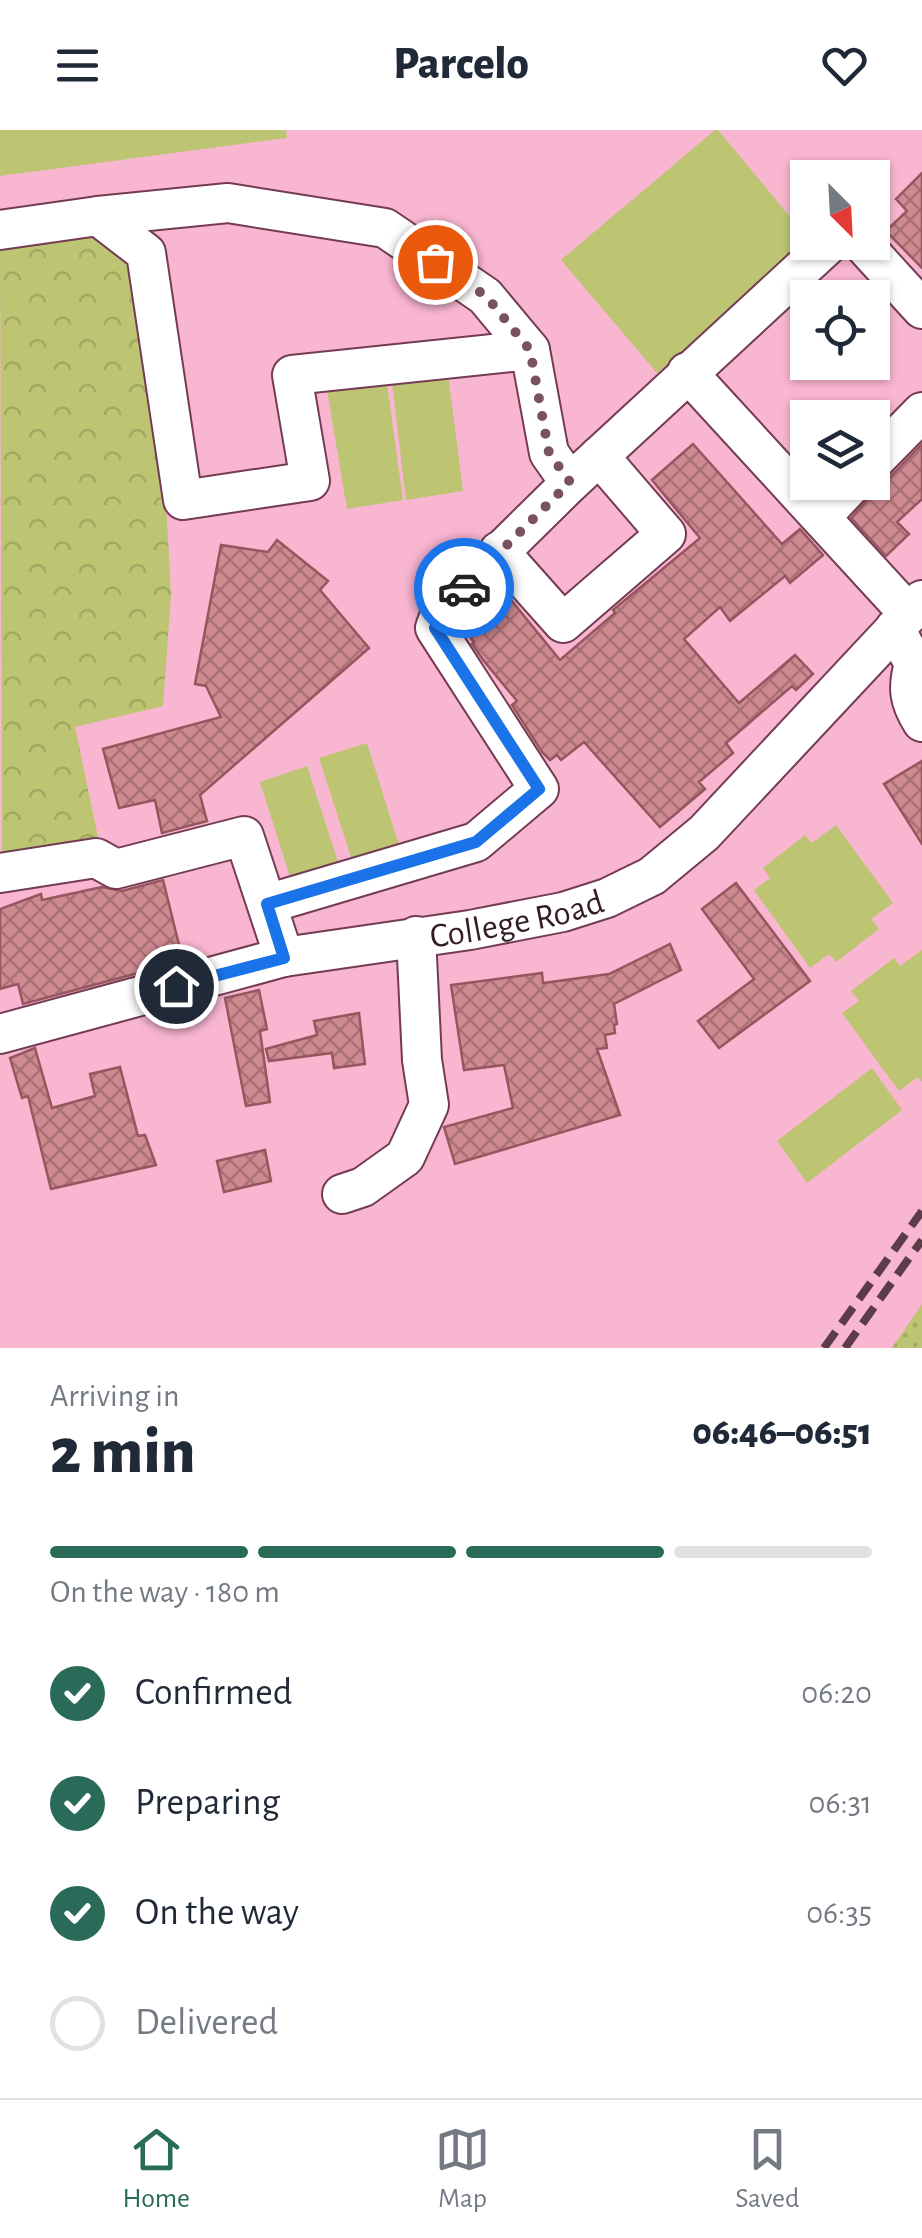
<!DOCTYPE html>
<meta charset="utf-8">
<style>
:root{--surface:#fff;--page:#f6f6f7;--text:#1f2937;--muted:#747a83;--line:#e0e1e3;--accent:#296a59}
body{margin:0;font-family:"Alegreya Sans",sans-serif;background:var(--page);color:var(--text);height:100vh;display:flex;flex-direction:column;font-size:38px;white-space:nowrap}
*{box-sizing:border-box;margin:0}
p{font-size:32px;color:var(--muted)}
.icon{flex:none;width:55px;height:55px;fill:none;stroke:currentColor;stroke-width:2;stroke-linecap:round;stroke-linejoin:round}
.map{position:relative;height:1218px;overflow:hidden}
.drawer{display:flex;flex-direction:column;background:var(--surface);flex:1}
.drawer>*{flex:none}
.needle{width:65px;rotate:156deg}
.buttons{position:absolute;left:790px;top:30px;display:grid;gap:20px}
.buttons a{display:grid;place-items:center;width:100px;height:100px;border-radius:0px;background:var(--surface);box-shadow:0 2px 8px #0004;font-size:50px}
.pin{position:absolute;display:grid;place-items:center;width:85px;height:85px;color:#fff;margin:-42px;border:5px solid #fff;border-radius:50%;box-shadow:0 2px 10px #0007}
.courier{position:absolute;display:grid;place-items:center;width:100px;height:100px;margin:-50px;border:8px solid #1a73e8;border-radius:50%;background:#fff;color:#222;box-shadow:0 2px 12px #0007}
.headline em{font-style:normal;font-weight:800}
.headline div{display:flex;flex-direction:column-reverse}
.headline{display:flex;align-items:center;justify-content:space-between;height:170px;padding:0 50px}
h1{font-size:65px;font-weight:800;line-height:75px}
.bar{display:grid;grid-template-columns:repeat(4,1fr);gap:15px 10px;align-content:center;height:120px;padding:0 50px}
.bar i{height:12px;border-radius:8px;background:var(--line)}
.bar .current{background:var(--accent)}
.bar p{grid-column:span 4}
ol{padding:0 50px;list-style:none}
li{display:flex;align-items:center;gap:30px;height:110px}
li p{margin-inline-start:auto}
li .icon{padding:10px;border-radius:50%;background:var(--accent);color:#fff;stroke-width:4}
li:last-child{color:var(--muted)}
li i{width:55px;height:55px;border:5px solid var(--line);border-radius:50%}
header{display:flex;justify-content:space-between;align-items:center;height:130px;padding:0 50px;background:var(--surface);font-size:45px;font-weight:800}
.tab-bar{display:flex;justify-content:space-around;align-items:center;height:140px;border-top:2px solid var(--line);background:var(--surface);font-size:28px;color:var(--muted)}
.tab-bar a{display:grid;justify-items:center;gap:5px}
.tab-bar .current{color:var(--accent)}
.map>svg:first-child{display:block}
.grass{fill:url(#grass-dots)}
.park{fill:url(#park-crowns)}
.pitch{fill:#bdc472}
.building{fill:url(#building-cross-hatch);stroke:#96565d;stroke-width:2.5}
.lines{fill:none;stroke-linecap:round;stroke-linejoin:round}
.minor-casing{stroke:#733b54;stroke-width:42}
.minor{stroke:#fff;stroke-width:38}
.rail{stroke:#5d3c4a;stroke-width:8;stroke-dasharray:20 10;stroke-linecap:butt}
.done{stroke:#795262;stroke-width:10;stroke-dasharray:0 18}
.route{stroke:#1a73e8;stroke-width:12}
.labels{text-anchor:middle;stroke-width:8;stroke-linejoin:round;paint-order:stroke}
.street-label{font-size:35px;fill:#341c26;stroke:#fec8dd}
</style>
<header><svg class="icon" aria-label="menu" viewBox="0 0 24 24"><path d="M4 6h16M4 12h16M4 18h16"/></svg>Parcelo<svg class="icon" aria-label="heart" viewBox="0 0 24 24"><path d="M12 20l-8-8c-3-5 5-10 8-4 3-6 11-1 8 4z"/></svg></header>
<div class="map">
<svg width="922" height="1218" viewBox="0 0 922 1218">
<defs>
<pattern id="grass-dots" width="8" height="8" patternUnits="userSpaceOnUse" patternTransform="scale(2.5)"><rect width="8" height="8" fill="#bdc472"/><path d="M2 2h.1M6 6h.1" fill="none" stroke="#a3a863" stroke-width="1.8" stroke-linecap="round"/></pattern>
<pattern id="park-crowns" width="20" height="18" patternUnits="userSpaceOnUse" patternTransform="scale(2.5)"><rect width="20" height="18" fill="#bdc472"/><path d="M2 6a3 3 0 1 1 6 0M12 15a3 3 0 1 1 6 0" fill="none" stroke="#a3a863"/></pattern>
<pattern id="building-cross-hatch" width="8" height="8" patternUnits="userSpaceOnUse" patternTransform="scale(2.5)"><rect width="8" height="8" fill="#cf8a91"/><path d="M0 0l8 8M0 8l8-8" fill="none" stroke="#a97076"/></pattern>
</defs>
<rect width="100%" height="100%" fill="#f9b6d1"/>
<!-- grass -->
<path class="grass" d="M922,1174V1218H892Z"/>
<!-- park -->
<path class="park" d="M91,98L114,115L128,138L167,389L171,466L163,576L75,597L99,712L2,728L0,111Z"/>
<!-- pitch -->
<g class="pitch">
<path d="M0,0H286L287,8L0,46Z"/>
<path d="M715,0H718L807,107L808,112L812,113L657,243L561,130Z"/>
<path d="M447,237L463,361L406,370L391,245Z"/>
<path d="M385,240L403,370L347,379L325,248Z"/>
<path d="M367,613L399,715L352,730L319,628Z"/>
<path d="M307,636L340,738L292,753L260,652Z"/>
<path d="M836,695L893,773L871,789L879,799L836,832L829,824L810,838L754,760L770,748L763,738L805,705L812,713Z"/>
<path d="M922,820V952L918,947L899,961L842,883L859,871L851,861L894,828L900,836Z"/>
<path d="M872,938L902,980L807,1053L777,1011Z"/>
</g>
<!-- building -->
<g class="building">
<path d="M922,43V138L886,101L907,81L896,69Z"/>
<path d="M693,314L782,414L800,399L823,425L790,453L785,446L730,491L720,477L684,509L739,573L795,525L813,544L796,560L792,556L726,613L733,623L699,652L705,659L660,697L584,612L561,630L557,625L550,630L542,622L512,575L517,571L483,530L472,514L474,512L460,495L502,459L560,530L615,483L613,480L700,408L652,350Z"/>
<path d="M922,314V369L897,392L909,404L886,426L851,388L870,367L876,355L888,349Z"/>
<path d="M277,410L328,451L320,460L369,518L200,665L207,691L162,703L155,670L119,678L103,619L221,587L206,556L195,554L221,415L268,422Z"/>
<path d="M922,631V714L884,654Z"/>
<path d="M163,750L183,831L23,874L18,854L0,859V779L41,764L42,770L102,757L122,761Z"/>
<path d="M736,753L810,851L719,918L698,891L754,849L702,779Z"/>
<path d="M670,814L681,840L614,874L617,894L614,895L615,903L605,905L607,918L597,919L620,985L455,1034L444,997L513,978L504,935L464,940L451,855L542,843L543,853L609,844Z"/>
<path d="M259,860L267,899L260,901L270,972L246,976L225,868Z"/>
<path d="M359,883L365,934L334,938L332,923L269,931L266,919L317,905L314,891Z"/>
<path d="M35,918L52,978L95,966L90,944L120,937L138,1006L145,1005L156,1035L51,1059L28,966L22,968L10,928Z"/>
<path d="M265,1020L271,1051L224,1062L217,1031Z"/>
</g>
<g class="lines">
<defs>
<g id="minor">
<path d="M98,86L146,123L183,370L310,351L292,245L530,220"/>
<path d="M0,100L98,86L228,73L385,98L485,166L530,220L549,323L570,353"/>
<path d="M861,112L922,179"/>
<path d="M687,242L909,484"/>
<path d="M872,333L922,282"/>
<path d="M821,387L854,352"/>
<path d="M499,421L563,493L666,404L599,326"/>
<path d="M895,498L914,534C907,558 909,571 922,592"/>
<path d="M0,743L96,728L116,739L244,706L284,827"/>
<path d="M267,774L476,712L539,659L435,498L442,479L570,353L831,112"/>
<path id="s1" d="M0,904L284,827L470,800L563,782L607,768L652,746L704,703L922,470"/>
<path d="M342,1064L363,1057L405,1027L429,975L422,930L416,806"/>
</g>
</defs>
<!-- minor casing -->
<use href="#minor" class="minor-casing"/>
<!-- minor -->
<use href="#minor" class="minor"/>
<!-- rail -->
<g class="rail">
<path d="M824,1218L922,1081"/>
<path d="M845,1218L922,1110"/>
</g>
</g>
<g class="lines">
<!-- done -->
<path class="done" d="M435,132L486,166L530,220L549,323L570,352L464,458"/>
<!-- route -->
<path class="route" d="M176,856L284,828L267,774L476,712L539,659L435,498L442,479L464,458"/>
</g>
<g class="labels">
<!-- street labels -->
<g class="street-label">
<text dy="12" stroke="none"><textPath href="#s1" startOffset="530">College Road</textPath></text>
</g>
</g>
</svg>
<div class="buttons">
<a><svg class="needle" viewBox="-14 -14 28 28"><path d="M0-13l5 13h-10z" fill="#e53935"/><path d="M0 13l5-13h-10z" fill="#747a83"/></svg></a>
<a><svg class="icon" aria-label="locate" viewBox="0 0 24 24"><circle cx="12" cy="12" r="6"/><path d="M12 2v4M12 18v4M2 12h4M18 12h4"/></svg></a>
<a><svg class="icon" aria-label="layers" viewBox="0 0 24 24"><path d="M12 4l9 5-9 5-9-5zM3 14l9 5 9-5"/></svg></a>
</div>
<div class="pin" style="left:435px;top:132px;background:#ea580c"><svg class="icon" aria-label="bag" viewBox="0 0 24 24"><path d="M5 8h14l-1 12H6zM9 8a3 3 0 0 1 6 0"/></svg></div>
<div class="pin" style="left:176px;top:856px;background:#1f2937"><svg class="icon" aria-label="home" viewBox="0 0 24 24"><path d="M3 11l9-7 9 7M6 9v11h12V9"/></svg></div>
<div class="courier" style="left:464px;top:458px"><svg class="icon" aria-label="car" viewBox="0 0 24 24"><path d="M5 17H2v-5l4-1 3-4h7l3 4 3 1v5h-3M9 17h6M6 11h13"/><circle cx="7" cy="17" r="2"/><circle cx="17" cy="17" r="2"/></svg></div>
</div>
<section class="drawer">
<div class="headline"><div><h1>2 min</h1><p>Arriving in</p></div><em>06:46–06:51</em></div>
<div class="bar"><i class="current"></i><i class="current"></i><i class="current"></i><i></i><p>On the way · 180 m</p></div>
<ol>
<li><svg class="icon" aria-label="check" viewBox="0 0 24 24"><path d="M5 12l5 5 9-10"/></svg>Confirmed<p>06:20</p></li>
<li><svg class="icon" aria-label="check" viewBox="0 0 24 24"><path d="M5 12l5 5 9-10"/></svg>Preparing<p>06:31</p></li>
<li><svg class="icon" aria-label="check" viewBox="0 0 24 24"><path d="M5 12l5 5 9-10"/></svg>On the way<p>06:35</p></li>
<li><i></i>Delivered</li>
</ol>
</section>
<nav class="tab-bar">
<a class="current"><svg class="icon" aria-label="home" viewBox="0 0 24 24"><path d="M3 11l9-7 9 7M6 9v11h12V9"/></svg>Home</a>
<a><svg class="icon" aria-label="map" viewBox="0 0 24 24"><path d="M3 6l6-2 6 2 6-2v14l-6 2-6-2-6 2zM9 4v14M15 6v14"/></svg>Map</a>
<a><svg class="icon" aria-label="saved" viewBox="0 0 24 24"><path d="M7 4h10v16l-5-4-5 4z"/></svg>Saved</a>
</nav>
